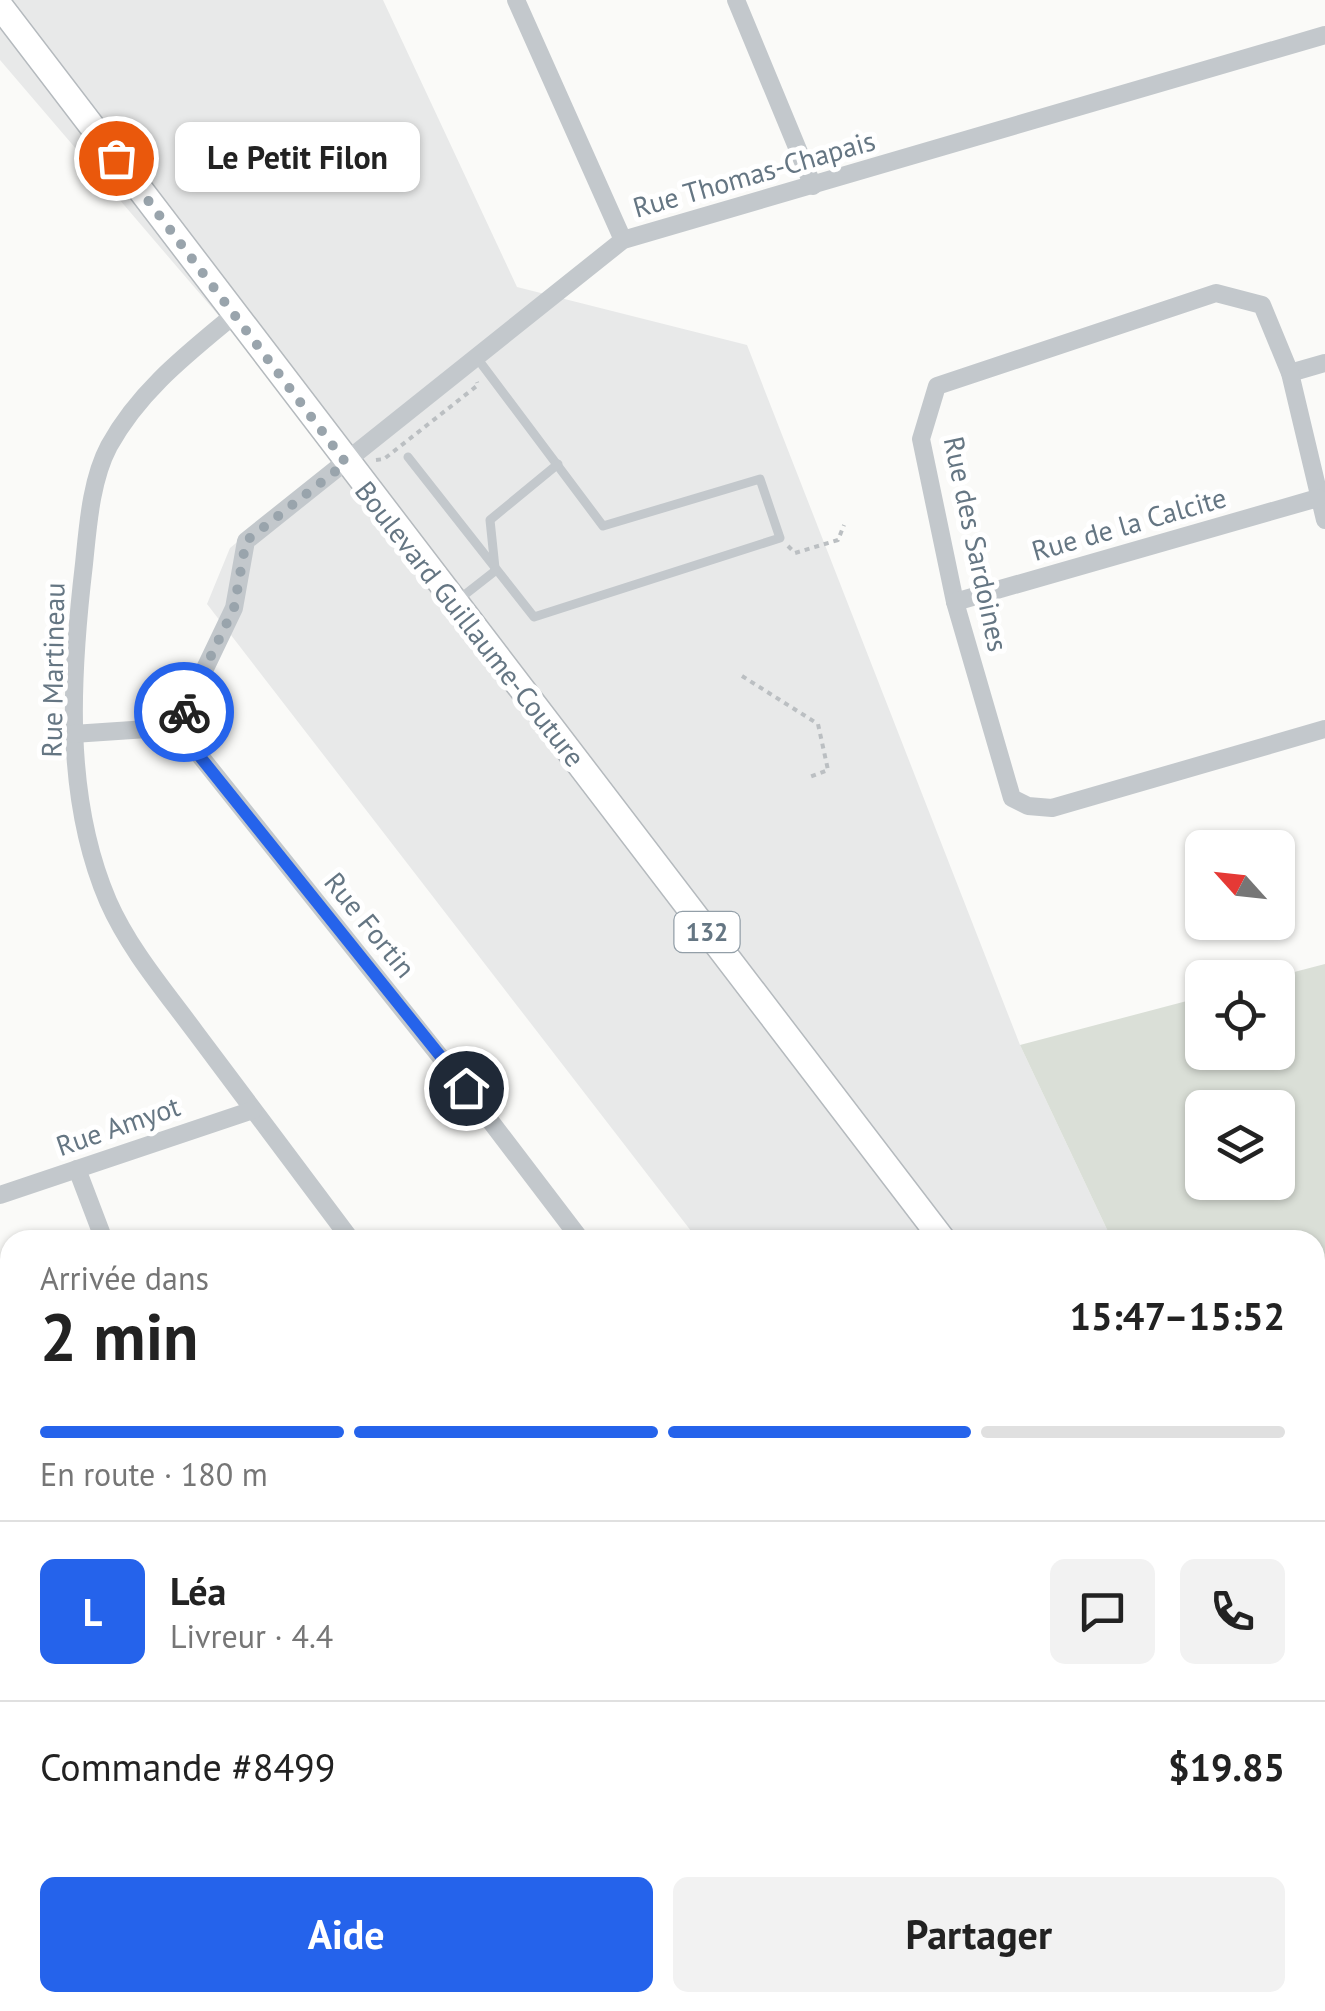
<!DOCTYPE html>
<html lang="fr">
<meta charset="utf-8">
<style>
:root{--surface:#fff;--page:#f2f2f2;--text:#222;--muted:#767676;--line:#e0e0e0;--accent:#2563eb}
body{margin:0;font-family:"PT Sans",sans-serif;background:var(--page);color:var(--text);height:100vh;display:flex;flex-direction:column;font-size:38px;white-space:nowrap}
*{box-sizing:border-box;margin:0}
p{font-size:32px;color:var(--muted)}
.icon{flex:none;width:55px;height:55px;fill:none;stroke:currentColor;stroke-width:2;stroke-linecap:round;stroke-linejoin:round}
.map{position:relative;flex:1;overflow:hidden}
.panel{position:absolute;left:0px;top:1230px;width:1325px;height:782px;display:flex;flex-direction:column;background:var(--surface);border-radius:30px 30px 0 0;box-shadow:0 2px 8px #0004}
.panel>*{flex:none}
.needle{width:65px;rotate:297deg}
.buttons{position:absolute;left:1185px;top:830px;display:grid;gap:20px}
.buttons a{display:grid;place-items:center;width:110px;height:110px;border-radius:15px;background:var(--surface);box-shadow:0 2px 8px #0004;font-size:50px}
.pin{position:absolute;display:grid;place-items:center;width:85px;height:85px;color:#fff;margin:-42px;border:5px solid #fff;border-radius:50%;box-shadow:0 2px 10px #0007}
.courier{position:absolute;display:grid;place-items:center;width:100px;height:100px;margin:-50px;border:8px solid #2563eb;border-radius:50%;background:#fff;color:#222;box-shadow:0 2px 12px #0007}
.bubble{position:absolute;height:70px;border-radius:15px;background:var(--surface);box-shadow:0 2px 8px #0004;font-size:32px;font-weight:700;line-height:70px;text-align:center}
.headline em{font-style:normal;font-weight:700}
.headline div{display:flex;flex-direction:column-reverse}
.headline{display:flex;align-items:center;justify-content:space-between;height:170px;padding:0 40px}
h1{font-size:65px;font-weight:700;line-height:75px}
.bar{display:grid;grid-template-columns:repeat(4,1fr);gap:15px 10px;align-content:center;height:120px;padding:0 40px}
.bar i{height:12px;border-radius:8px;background:var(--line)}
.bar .selected{background:var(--accent)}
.bar p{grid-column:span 4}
.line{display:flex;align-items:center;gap:25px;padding:0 40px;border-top:2px solid var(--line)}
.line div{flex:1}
.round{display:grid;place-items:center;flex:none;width:105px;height:105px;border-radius:15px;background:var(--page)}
.action{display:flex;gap:20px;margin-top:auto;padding:20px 40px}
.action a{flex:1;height:115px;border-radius:15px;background:var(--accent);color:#fff;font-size:40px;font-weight:700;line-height:115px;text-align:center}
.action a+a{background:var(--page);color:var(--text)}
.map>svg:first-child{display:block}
.built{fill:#e8e9e9}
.green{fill:#dadfd7;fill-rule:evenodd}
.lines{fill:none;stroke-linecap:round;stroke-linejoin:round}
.primary-casing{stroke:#b5babe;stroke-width:28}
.path{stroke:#bbbfc2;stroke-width:4;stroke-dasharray:5 5;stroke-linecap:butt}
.service{stroke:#c3c8cc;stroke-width:9}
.minor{stroke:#c3c8cc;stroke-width:18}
.tertiary{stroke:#c3c8cc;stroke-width:20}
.primary{stroke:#fff;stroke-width:25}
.done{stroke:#99a4ac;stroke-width:10;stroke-dasharray:0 18}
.route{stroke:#2563eb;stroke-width:12}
.labels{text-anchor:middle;stroke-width:10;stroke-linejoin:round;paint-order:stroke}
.shield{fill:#fff;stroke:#939fa8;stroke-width:2.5}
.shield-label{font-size:25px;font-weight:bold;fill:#657683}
.street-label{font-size:28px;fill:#657683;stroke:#fff}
</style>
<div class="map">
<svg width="1325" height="2011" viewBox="0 0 1325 2011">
<rect width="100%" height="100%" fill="#fafaf8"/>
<!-- built -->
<path class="built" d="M0,0H383L517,287L747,345L1020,1045L1112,1240H698L207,604L230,548L334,462L219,316L0,60Z"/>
<!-- green -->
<g class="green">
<path d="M1325,964V1605L1315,1609V1240H1112L1020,1045L1202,997V1052H1278V978L1275,977ZM1202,1108H1278V1182H1202Z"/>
<path d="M279,2002L352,2003L354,2011H248L246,2003L270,2005Z"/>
</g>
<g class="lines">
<defs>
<g id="primary">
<path d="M0,6L943,1240"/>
<path d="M1315,1727L1325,1740"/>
</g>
</defs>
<!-- primary casing -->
<use href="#primary" class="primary-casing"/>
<!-- path -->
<g class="path">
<path d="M376,460L384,459L478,385L477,382"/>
<path d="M788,546L795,553L838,540L844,525"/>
<path d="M742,676L818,724L828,770L807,778"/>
</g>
<!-- service -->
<g class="service">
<path d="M408,457L534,617L780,538L760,479L603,526L477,358"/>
<path d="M495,568L490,520L558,464"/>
<path d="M458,600L495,571"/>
</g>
<!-- minor -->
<g class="minor">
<path d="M516,0L623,240"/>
<path d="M736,0L813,186"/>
<path d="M234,315C187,354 139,391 109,446C91,480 88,525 84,564C71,674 63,796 108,901C129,949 165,991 196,1033C248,1102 299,1171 351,1240"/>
<path d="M1290,373L1325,363"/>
<path d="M1325,520L1290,373L1262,305L1216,293L937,386L921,439L955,602L1012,798L1028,806L1052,808L1325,729"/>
<path d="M955,602L1318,498"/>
<path d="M177,727L234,608L246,541L623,240L1325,35"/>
<path d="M177,727L466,1089L581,1240"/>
<path d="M73,734L177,727"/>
<path d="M77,1169L104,1240"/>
<path d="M0,1195L253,1110"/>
<path d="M1315,1272L1325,1269"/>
<path d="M1315,1879L1325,1876"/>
<path d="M0,1983L10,1980"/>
<path d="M32,2002L35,2011"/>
<path d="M258,2002L261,2011"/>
<path d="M1128,2002L1130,2011"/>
<path d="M889,2011L915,2002"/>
</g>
<!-- tertiary -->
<g class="tertiary">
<path d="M0,1633L10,1656"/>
<path d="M585,2002L597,2011"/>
</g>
<!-- primary -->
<use href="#primary" class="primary"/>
</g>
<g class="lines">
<!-- done -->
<path class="done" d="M116,158L346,463L246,541L234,608L184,712"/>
<!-- route -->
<path class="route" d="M184,712L177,728L466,1088"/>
</g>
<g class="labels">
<!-- shield labels -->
<rect class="shield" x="674.5" y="912" width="65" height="40" rx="8"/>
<g class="shield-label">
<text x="707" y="941">132</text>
</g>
<!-- street labels -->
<g class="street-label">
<text transform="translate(754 174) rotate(-16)" y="10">Rue Thomas-Chapais</text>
<text transform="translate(1129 524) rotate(-16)" y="10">Rue de la Calcite</text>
<text transform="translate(976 544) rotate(78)" y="10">Rue des Sardoines</text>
<text transform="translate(470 624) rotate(52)" y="10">Boulevard Guillaume-Couture</text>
<text transform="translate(53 670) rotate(-89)" y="10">Rue Martineau</text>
<text transform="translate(370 925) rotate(51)" y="10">Rue Fortin</text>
<text transform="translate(118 1126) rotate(-19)" y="10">Rue Amyot</text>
</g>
</g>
</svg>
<div class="buttons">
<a><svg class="needle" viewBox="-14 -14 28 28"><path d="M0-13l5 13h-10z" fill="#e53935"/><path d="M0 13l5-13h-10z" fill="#767676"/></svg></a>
<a><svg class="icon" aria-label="locate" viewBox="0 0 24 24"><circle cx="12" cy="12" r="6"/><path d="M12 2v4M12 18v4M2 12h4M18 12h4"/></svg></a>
<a><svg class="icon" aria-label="layers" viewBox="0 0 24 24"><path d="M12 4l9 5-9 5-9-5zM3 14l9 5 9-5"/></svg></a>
</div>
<div class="pin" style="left:116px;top:158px;background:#ea580c"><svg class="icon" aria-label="bag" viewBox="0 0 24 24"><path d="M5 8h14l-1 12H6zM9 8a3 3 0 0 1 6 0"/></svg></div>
<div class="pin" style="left:466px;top:1088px;background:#1f2937"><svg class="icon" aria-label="home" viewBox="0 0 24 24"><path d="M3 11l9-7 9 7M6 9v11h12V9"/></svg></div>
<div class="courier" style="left:184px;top:712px"><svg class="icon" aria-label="bike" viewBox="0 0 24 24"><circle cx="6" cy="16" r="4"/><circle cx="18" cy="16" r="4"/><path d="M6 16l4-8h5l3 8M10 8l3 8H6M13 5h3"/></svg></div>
<div class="bubble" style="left:175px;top:122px;width:245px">Le Petit Filon</div>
<section class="panel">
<div class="headline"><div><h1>2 min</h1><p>Arrivée dans</p></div><em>15:47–15:52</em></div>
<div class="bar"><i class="selected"></i><i class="selected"></i><i class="selected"></i><i></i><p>En route · 180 m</p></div>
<div class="line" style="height:180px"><b class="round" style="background:var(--accent);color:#fff">L</b><div><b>Léa</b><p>Livreur · 4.4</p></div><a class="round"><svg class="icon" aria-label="chat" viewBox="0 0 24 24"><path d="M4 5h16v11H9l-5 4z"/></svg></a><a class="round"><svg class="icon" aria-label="phone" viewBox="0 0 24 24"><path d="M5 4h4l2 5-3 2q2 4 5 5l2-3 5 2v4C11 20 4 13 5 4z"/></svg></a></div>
<div class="line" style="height:130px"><div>Commande #8499</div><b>$19.85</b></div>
<div class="action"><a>Aide</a><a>Partager</a></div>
</section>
</div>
